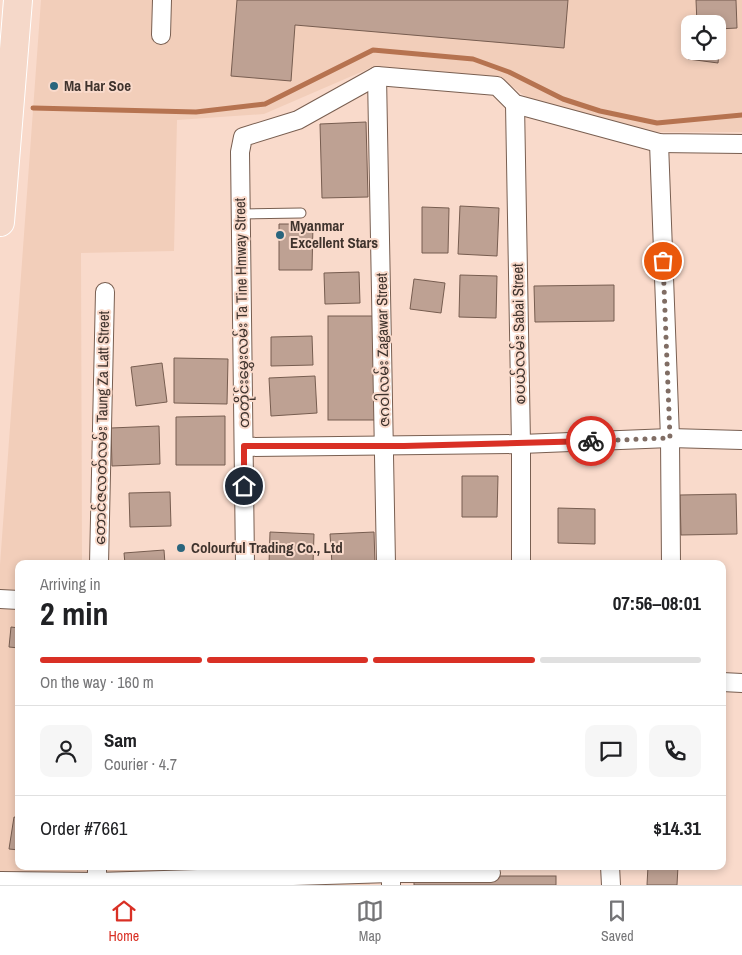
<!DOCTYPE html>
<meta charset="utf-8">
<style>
:root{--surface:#fff;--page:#f6f6f6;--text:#202124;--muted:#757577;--line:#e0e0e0;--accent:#d93025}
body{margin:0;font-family:"Archivo Narrow","Noto Sans Myanmar",sans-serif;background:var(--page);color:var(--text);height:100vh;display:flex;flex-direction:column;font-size:19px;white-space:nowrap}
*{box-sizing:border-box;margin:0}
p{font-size:16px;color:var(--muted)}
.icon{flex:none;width:28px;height:28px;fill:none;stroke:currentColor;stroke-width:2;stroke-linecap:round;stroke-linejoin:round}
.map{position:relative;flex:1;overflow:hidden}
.panel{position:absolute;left:15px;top:560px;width:711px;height:310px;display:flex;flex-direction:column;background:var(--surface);border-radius:10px;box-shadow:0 2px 8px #0003}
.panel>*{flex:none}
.controls{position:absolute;left:681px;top:15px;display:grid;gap:10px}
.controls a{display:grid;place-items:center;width:45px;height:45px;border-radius:10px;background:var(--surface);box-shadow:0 2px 8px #0003;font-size:25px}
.pin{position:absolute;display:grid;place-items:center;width:42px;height:42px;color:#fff;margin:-21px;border:2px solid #fff;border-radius:50%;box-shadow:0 1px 5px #0007}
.courier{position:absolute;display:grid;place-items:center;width:50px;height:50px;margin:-25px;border:4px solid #d93025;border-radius:50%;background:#fff;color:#222;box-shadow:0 1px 6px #0007}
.summary em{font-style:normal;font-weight:800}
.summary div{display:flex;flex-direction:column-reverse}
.summary{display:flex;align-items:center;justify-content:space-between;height:85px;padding:0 25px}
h1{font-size:32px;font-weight:800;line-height:38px}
.bar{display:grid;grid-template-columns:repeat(4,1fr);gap:8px 5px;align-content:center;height:60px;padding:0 25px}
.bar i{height:6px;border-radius:4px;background:var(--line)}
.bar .on{background:var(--accent)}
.bar p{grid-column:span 4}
.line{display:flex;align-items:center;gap:12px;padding:0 25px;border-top:1px solid var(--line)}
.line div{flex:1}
.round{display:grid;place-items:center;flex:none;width:52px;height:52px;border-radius:10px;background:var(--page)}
.dock{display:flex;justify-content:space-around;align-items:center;height:70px;border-top:1px solid var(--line);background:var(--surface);font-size:14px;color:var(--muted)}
.dock a{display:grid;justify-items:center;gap:2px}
.dock .on{color:var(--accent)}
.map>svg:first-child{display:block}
.built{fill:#f2ceba;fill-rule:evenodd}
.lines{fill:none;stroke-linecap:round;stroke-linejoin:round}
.stream{stroke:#b67350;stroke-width:5}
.building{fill:#bea193;stroke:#775d50}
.service-casing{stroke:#795f51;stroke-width:11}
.minor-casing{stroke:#795f51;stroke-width:20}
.primary-casing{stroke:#fff;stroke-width:30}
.service{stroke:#fff;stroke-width:9}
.minor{stroke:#fff;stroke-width:18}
.primary{stroke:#f5d8c9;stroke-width:28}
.done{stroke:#806d64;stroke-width:5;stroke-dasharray:0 9}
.route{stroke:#d93025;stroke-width:6}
.poi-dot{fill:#2a657d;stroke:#f9dacb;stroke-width:2}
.labels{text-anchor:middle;stroke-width:4;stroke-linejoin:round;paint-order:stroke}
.poi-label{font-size:15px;font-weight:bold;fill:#3f332d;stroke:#f9dacb;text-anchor:start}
.street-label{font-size:15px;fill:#3f332d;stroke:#f9dacb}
</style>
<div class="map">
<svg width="742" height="885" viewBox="0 0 742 885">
<rect width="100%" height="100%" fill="#f9dacb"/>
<!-- built -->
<path class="built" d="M41,0H742V132H652L533,102L502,79L375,66L264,114L177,120L174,251L81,253L82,564H19V866H370V885H0V565ZM690,24H718V51H690Z"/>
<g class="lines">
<!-- stream -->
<path class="stream" d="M33,108L196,112L265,104L373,50L473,59L509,72L563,99L600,111L657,123L742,115"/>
</g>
<!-- building -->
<g class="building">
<path d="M237,0H568L564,48L295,25L291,81L231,76Z"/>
<path d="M696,0H736L737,28L718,29V24H697Z"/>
<path d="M718,42L720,43L718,63L688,59L690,45V51H718Z"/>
<path d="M366,122L368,197L322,198L320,124Z"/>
<path d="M460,206L499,208L497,256L458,254Z"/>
<path d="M422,207L449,208L448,253H422Z"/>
<path d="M279,224H313L312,270H279Z"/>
<path d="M359,272L360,303L325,304L324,273Z"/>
<path d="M460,275L497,276L496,318L459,317Z"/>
<path d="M414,279L445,283L441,313L410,309Z"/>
<path d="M614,285V321L535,322L534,286Z"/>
<rect x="328" y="316" width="47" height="104"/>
<path d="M312,336L313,365L271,366V337Z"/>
<path d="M174,358L228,359L227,404L174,403Z"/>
<path d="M162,363L167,402L136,406L131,367Z"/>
<path d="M315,376L317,413L271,416L269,378Z"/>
<path d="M225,416V465H176V417Z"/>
<path d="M159,426L160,464L112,466L111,428Z"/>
<path d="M462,476H498L497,517H462Z"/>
<path d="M170,492L171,526L130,527L129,493Z"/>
<path d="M736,494L737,534L681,535L680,495Z"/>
<path d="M558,508L595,509V544L558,543Z"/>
<path d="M270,532L314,534L313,564H269Z"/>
<path d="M374,532L375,564H332L330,534Z"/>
<path d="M164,550L165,564H125L124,553Z"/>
<path d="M11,627L19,628V648L9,647Z"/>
<path d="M14,817L19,818V850L9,849Z"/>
<path d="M648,866H678L677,885H647Z"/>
<rect x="414" y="876" width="142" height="9"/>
</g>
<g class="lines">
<defs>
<path id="service" d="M241,214L301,213"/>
<g id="minor">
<path d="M161,35L162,0"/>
<path d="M377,76L386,564"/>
<path d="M515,104L521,444V564"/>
<path d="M659,143L670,438L671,564"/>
<path d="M244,447L521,444L670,438L742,440"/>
<path d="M99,564L105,292"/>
<path d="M245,564L240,152L243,137L298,120L377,76L497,86L515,104L659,143L742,144"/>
<path d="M0,599L19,600"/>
<path d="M722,682L742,683"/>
<path d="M610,866L611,885"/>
<path d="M0,881L97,882L391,873"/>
<path d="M97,882V866"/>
<path d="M391,885V873H491"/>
</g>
<path id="primary" d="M0,222L18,0"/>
</defs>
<!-- service casing -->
<use href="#service" class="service-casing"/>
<!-- minor casing -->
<use href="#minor" class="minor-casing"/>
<!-- primary casing -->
<use href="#primary" class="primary-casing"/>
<!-- service -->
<use href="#service" class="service"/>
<!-- minor -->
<use href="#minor" class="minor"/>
<!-- primary -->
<use href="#primary" class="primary"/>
</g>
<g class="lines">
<!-- done -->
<path class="done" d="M591,441L670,438L663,261"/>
<!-- route -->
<path class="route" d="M244,486V446H404L591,441"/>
</g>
<!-- markers -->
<g class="poi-dot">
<circle cx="54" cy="86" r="5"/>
<circle cx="280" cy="235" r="5"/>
<circle cx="181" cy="548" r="5"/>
</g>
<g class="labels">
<!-- poi labels -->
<g class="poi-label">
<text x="64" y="91">Ma Har Soe</text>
<text x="290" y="231">Myanmar<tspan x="290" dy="17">Excellent Stars</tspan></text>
<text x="191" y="553">Colourful Trading Co., Ltd</text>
</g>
<!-- street labels -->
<g class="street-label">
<text transform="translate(242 313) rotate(-91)" y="5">တတိုင်းမွှေးလမ်း Ta Tine Hmway Street</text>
<text transform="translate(519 334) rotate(-91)" y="5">စပယ်လမ်း Sabai Street</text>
<text transform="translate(383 350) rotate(-91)" y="5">ဇဂဝါလမ်း Zagawar Street</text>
<text transform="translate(102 428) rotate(-89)" y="5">တောင်ဇလတ်လမ်း Taung Za Latt Street</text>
</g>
</g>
</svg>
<div class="controls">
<a><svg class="icon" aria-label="locate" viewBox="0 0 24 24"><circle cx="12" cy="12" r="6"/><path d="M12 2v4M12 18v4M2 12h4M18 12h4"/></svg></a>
</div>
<div class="pin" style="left:663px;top:261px;background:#ea580c"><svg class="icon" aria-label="bag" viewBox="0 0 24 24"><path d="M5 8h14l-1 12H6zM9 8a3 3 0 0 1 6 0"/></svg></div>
<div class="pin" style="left:244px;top:486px;background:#1f2937"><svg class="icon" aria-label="home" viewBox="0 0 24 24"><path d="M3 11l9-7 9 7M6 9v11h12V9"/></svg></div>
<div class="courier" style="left:591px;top:441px"><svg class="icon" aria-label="bike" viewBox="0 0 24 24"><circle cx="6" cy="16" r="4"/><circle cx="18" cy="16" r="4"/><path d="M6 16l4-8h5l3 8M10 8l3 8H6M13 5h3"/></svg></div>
<section class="panel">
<div class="summary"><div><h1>2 min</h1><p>Arriving in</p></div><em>07:56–08:01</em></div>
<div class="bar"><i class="on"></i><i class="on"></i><i class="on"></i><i></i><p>On the way · 160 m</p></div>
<div class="line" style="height:90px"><a class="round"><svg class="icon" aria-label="person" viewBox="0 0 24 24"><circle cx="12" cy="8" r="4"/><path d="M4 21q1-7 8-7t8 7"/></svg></a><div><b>Sam</b><p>Courier · 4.7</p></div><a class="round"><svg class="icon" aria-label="chat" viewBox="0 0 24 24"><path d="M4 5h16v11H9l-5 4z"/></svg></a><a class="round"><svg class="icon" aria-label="phone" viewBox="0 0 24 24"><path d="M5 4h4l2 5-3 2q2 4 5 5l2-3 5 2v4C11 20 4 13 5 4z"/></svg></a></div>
<div class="line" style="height:65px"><div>Order #7661</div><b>$14.31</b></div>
</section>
</div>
<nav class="dock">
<a class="on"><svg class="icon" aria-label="home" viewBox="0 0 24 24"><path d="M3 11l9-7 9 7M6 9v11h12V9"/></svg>Home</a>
<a><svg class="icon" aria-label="map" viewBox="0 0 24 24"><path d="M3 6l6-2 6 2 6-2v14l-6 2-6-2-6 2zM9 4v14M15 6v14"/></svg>Map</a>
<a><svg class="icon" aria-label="saved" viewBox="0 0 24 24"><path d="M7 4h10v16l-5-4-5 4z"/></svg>Saved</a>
</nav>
